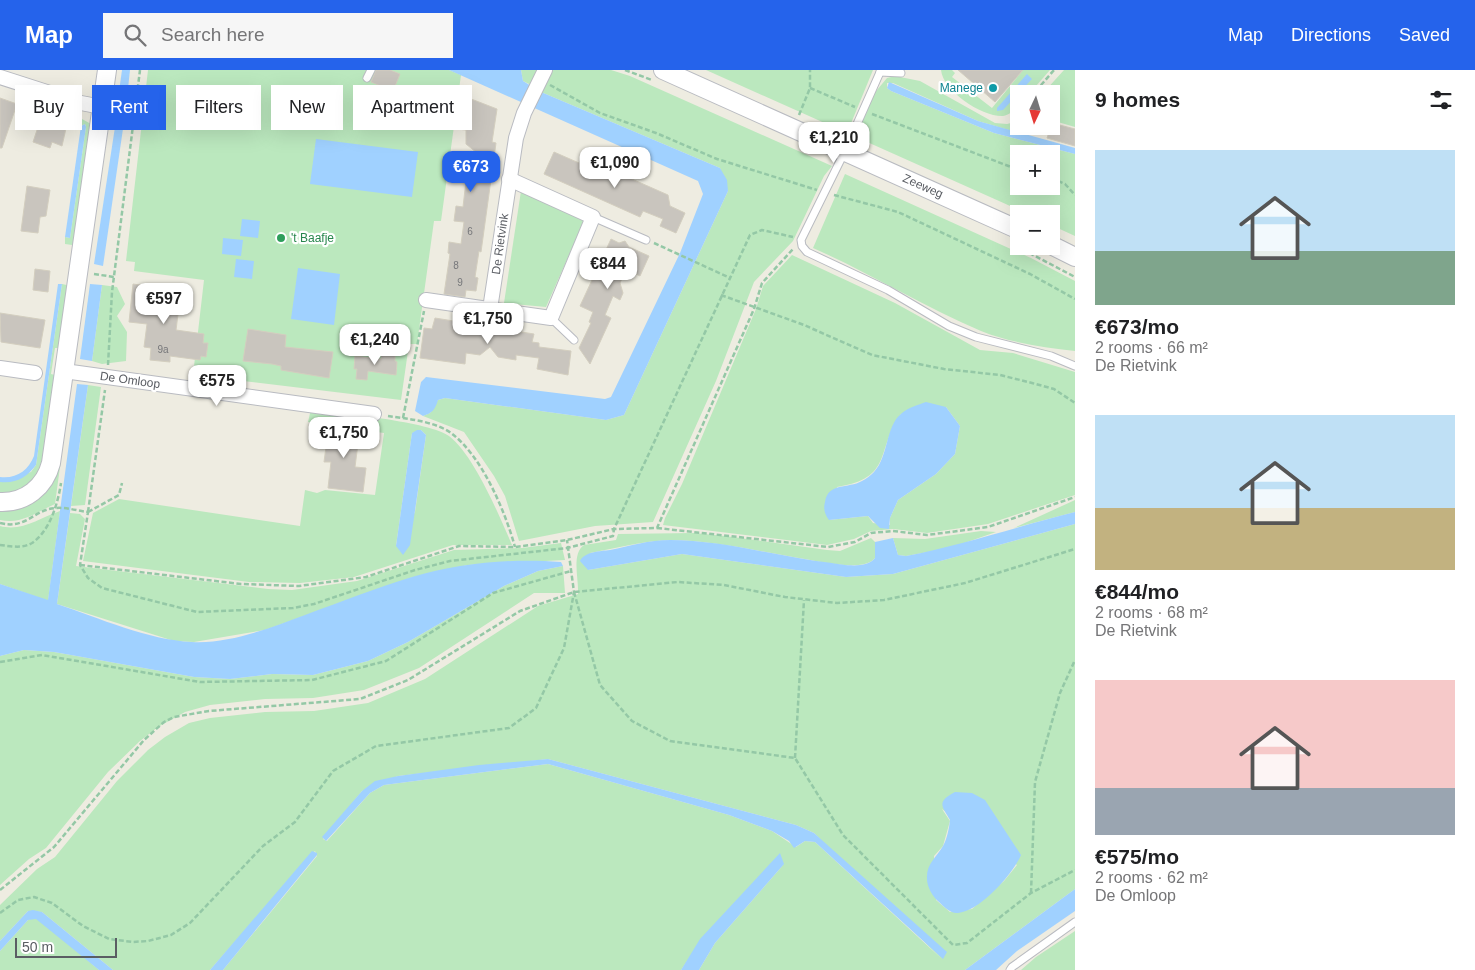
<!DOCTYPE html>
<html lang="en">
<head>
<meta charset="utf-8">
<style>
  body { margin:0; font-family:Arial,sans-serif; background:#f6f6f6; color:#202124; height:100vh; display:flex; flex-direction:column; font-size:19px; white-space:nowrap }
  * { box-sizing:border-box; margin:0 }
  p { font-size:16px; color:#757577 }
  .icon { flex:none; width:28px; height:28px; fill:none; stroke:currentColor; stroke-width:2; stroke-linecap:round; stroke-linejoin:round }
  .map { position:relative; flex:1; overflow:hidden }
  .panel { display:flex; flex-direction:column; background:#fff; width:400px }
  .panel>* { flex:none }
  .top-card { position:absolute; left:15px; top:15px; width:475px; height:45px; display:flex; gap:10px }
  .needle { width:32px; rotate:184deg }
  .controls { position:absolute; left:1010px; top:15px; display:grid; gap:10px }
  .controls a { display:grid; place-items:center; width:50px; height:50px; border-radius:0px; background:#fff; box-shadow:0 5px 20px #0002; font-size:25px }
  .scale { position:absolute; left:15px; bottom:12px; width:102px; box-sizing:border-box; padding-left:5px; border:2px solid #5a5d63; border-top:0; font-size:14px; line-height:18px; white-space:nowrap; color:#5a5d63; -webkit-text-stroke:4px #fff; paint-order:stroke }
  .price { position:absolute; translate:-50% -42px; padding:0 11px; border-radius:10px; background:#fff; color:#222; font-size:16px; line-height:32px; filter:drop-shadow(0 1px 2px #0008) }
  .price::after { content:''; position:absolute; left:50%; top:30px; width:15px; height:11px; margin-left:-8px; background:inherit; clip-path:polygon(0 0,100% 0,50% 100%) }
  .price.active { background:#2563eb; color:#fff }
  ul { padding:0; list-style:none }
  li { display:grid; align-content:center; gap:10px; height:265px; padding:0 20px }
  li span { display:grid; place-items:center; height:155px; border-radius:0px; color:#555 }
  li>.icon { margin-inline-start:auto }
  span .icon { width:90px; height:90px; fill:#fffc; stroke-width:1 }
  li b { font-size:21px }
  h2 { display:flex; justify-content:space-between; align-items:center; height:60px; padding:0 20px; font-size:21px }
  .chip { padding:0 18px; border-radius:0px; background:#fff; box-shadow:0 5px 20px #0002; font-size:18px; line-height:45px }
  .chip.active { background:#2563eb; color:#fff }
  header { display:flex; align-items:center; gap:30px; box-sizing:border-box; height:70px; padding:0 25px; background:#2563eb; color:#fff }
  header strong { font-size:24px }
  nav { display:flex; gap:28px; margin-inline-start:auto; font-size:18px }
  .search { width:350px; height:45px; background:#f6f6f6; display:flex; align-items:center; gap:12px; box-sizing:border-box; padding:0 18px; border-radius:0px; color:#757577; font-size:19px }
  main { display:flex; flex:1; min-height:0 }
  .map>svg:first-child { display:block }
  .green { fill:#bbe8be; fill-rule:evenodd }
  .water { fill:#a0d1ff }
  .building { fill:#c9c5be; stroke:#d3cebf }
  .lines { fill:none; stroke-linecap:round; stroke-linejoin:round }
  .service-casing { stroke:#b9bbc1; stroke-width:9 }
  .minor-casing { stroke:#b9bbc1; stroke-width:16 }
  .tertiary-casing { stroke:#b9bbc1; stroke-width:20 }
  .path { stroke:#94c8a6; stroke-width:2.5; stroke-dasharray:5 2.5; stroke-linecap:butt }
  .service { stroke:#fff; stroke-width:7 }
  .minor { stroke:#fff; stroke-width:14 }
  .tertiary { stroke:#fff; stroke-width:18 }
  .culture-dot { fill:#0f9aa8; stroke:#fff; stroke-width:2 }
  .leisure-dot { fill:#2e9e5b; stroke:#fff; stroke-width:2 }
  .labels { text-anchor:middle; dominant-baseline:central; stroke-width:4.5; stroke-linejoin:round; paint-order:stroke }
  .number-label { font-size:10px; fill:#76777a }
  .culture-label { font-size:12px; fill:#0d838f; stroke:#fff; text-anchor:end }
  .street-label { font-size:12px; fill:#5a5d63; stroke:#fff }
  .leisure-label { font-size:12px; fill:#27864d; stroke:#fff; text-anchor:start }
</style>
</head>
<body>
<header>
<strong>Map</strong>
<div class="search"><svg class="icon" aria-label="search" viewBox="0 0 24 24"><circle cx="10" cy="10" r="6"/><path d="M15 15l6 6"/></svg>Search here</div>
<nav><a>Map</a><a>Directions</a><a>Saved</a></nav>
</header>
<main>
<div class="map">
<svg width="1075" height="900" viewBox="0 0 1075 900">
  <rect width="100%" height="100%" fill="#eeece1"/>
  <g class="green">
    <path d="M148,0H449L461,5L441,151H434L417,274H409L401,330L193,305L204,210L134,201L135,192L126,191Z"/>
    <path d="M521,0H537L531,15L523,11Z"/>
    <path d="M552,0H611L630,6L832,96L824,106L793,171L754,212L716,311L653,452L595,456L519,471L505,426L494,406L464,362L423,346L430,343L438,330L445,328L606,350L624,345L728,121L720,98L541,22Z"/>
    <path d="M706,0H873L847,63Z"/>
    <path d="M941,0H952L955,3L952,7L992,38L1023,0H1050L1029,24H1019V35C1015,40 1009,45 1003,46C982,47 943,21 941,0Z"/>
    <path d="M1064,0H1075V57L1051,50V31L1054,28L1045,21Z"/>
    <path d="M895,6L920,11L995,53L1007,54L1019,51V56H1028L1026,65L978,51L893,13H887V18L891,21L994,63L1075,84V166L1051,155V144H1028L856,67L872,26L887,8ZM1019,84H1051V116H1019Z"/>
    <path d="M82,49L91,54L77,172L72,175L65,174V167L70,168L86,57L85,54L81,56Z"/>
    <path d="M845,104L1031,188L1075,211V281C1043,277 1011,273 981,261C924,237 870,203 813,178Z"/>
    <path d="M521,121L585,149L546,237L504,233Z"/>
    <path d="M792,185L895,233L980,280L1013,283L1075,302V425L988,454L927,463L893,459L871,461L854,469L827,475L663,455L665,448L682,414L756,239L763,216ZM946,337L960,356L955,384L936,404L898,430L890,448V455L873,453L868,446L829,450L837,417C894,408 875,380 901,344Z"/>
    <path d="M62,214L71,216L59,278H55L51,304L55,305C53,321 51,338 50,355C46,390 43,420 0,424V412L31,402L36,395Z"/>
    <path d="M102,215L117,217L125,234L117,246L127,262L126,291L102,294L92,291Z"/>
    <path d="M71,315L55,434C36,442 21,455 0,450V437L41,422L66,321Z"/>
    <path d="M88,315L101,317L85,435L71,436Z"/>
    <path d="M311,339C339,343 431,352 449,366C474,385 499,445 512,475H453L354,507L300,513L249,512L83,491L93,443L119,429L300,456L305,420L317,423L325,420L375,425L384,363L308,352ZM421,360L426,365L415,442L396,476L412,363Z"/>
    <path d="M1075,430V442L1014,458Z"/>
    <path d="M60,441L48,531L0,514V456C22,462 39,448 60,441Z"/>
    <path d="M70,443L80,444L85,449L76,496L268,519L292,520L357,511L454,480L522,478L561,473L565,490L468,495L410,508L265,560L194,572L174,571L57,534Z"/>
    <path d="M1075,454V819L965,900H699L715,873L784,794L690,887L681,900H223L317,786L315,781L210,900H113L42,842L28,841L0,871V835L37,799L55,787L117,711L148,680L165,667L189,653L210,648L265,642L314,641L368,633L425,609L538,536L578,524C579,509 571,484 584,475L616,470L618,464L694,463L725,466L827,480L840,481L871,468L875,472V488C864,502 821,492 805,489C761,482 714,470 669,470C643,471 617,478 590,483L588,500L682,484L846,507L893,504ZM548,689L796,755L814,763L942,889L815,772L805,771L796,777L772,761L729,745L548,694L384,715L370,723L327,771L323,769L362,721L398,706ZM942,739L1017,795L1004,811L972,839L950,842L936,830L934,786L943,776L950,751Z"/>
    <path d="M981,461L996,462L950,478L906,486L898,485L893,468L925,469Z"/>
    <path d="M563,496L565,523H534L419,598L364,620L313,628L265,629L210,635L185,642L158,657L140,671L108,702L46,778L29,789L0,815V586L24,580L54,582L194,607L230,609L272,604L313,605L368,591L408,572L504,516L538,501Z"/>
    <path d="M32,848L39,849L99,900H0V881L28,850Z"/>
    <path d="M1075,861V900H1021L1036,887Z"/>
  </g>
  <g class="water">
    <path d="M122,0H130L126,37L117,36Z"/>
    <path d="M449,0H521L523,11L541,22L720,98L727,110L728,121L624,345L606,350L445,328L438,330C435,340 432,343 423,346L415,341L421,312L426,307L605,329L611,327L680,183L703,124L698,111Z"/>
    <path d="M1027,4L1032,9L1003,40L997,41V38Z"/>
    <path d="M889,12L978,51L1075,78V84L994,63L891,21L887,18Z"/>
    <path d="M117,44L125,45L103,196L94,194Z"/>
    <path d="M85,54L86,57L70,168L65,167L81,56Z"/>
    <path d="M316,69L418,82L412,127L310,114Z"/>
    <path d="M242,149L260,151L258,168L240,166Z"/>
    <path d="M223,168L243,170L241,186L222,184Z"/>
    <path d="M236,189L254,191L252,209L234,207Z"/>
    <path d="M298,198L340,204L334,255L291,249Z"/>
    <path d="M58,214H62L36,395C27,407 16,414 0,412V407C16,409 28,401 34,386Z"/>
    <path d="M90,214L102,215L92,291L80,289Z"/>
    <path d="M77,314L88,315L57,534C99,548 148,570 192,572C230,574 270,558 305,545C340,532 376,518 412,507C459,493 513,488 561,492L563,496L538,501L504,516L408,572L368,591L313,605L272,604L230,609L194,607L54,582L24,580L0,586V514L48,530Z"/>
    <path d="M926,332L946,337L960,356L955,384L936,404L898,430L890,448L889,459L880,458L868,446L829,450C825,445 823,439 825,432C828,412 848,419 862,411C866,409 871,405 874,402C889,386 885,356 902,343C909,337 918,335 926,332Z"/>
    <path d="M417,360H421L426,365L410,475L403,485L396,476L412,363Z"/>
    <path d="M1075,442V454L893,504L846,507L682,484L588,500L580,491C584,482 600,481 610,480C630,476 649,470 670,470C724,470 778,487 832,493C844,495 867,499 875,488V472L893,468L898,485L906,486C963,475 1019,456 1075,442Z"/>
    <path d="M548,689L796,755L814,763L947,882L943,889L815,772L805,771L794,778L789,771L772,761L729,745L548,694L384,715L370,723L326,771L322,767L362,721L375,711L398,706L479,695Z"/>
    <path d="M955,722L972,723L985,730L1021,785C1013,804 980,841 958,843C951,844 944,837 939,832C933,827 927,817 927,809C926,794 936,788 943,776C947,769 949,759 950,750C942,736 936,732 955,722Z"/>
    <path d="M312,781L317,783V785L223,900H210Z"/>
    <path d="M780,783L784,794L715,873L699,900H681L700,869Z"/>
    <path d="M1075,819V841L1017,881L996,900H965Z"/>
    <path d="M33,840L42,842L113,900H99L36,849L28,850L0,881V871L28,841Z"/>
  </g>
  <g class="building">
    <path d="M376,0H390L400,4L393,21L371,12Z"/>
    <path d="M958,0H1023L995,32Z"/>
    <path d="M466,27L497,39L492,72L496,73L481,182L479,181L475,207L478,208L476,221L466,220L465,227L444,224L450,184L448,183L449,172L461,174L464,152L454,151L456,136L463,137L466,111L460,110L462,92L477,83L466,74V60L439,57L441,44L458,46Z"/>
    <path d="M0,28L17,34L2,78H0Z"/>
    <path d="M53,49L67,54L62,76L52,72L50,78L33,72L39,54L43,55Z"/>
    <path d="M1052,53L1075,59V76L1047,68Z"/>
    <path d="M554,82L579,93L582,87L668,125L670,136L685,143L676,163L660,156L663,149L643,141L640,147L544,104Z"/>
    <path d="M27,116L50,120L46,146L40,147L38,163L21,161Z"/>
    <path d="M611,169L619,173L625,171L629,177L649,186L640,206L626,199L620,213L623,223L620,230L613,226L605,245L611,248L590,294L579,278L591,253L589,252L593,242L580,236Z"/>
    <path d="M35,199L50,201L48,222L33,220Z"/>
    <path d="M133,214L181,221L176,260L204,264L203,273H208L206,287L201,286L200,290L170,286V292L150,290L151,278L144,277L147,254L129,252Z"/>
    <path d="M0,243L45,250L40,278L1,272Z"/>
    <path d="M435,248L534,264L532,272L539,273V277L571,281L568,305L537,299L539,288L516,285V290L498,287L490,277L480,285L466,283L465,294L420,288L424,258L432,259Z"/>
    <path d="M248,259L286,265L285,277L333,282L329,308L281,300V296L272,294L243,291Z"/>
    <path d="M382,283L395,285V291L397,292L396,305L368,301L367,310L356,309L357,299H354L355,286L381,289Z"/>
    <path d="M329,354L360,358L355,397L366,398L363,422L328,418L331,392H324Z"/>
  </g>
  <g class="lines">
    <defs>
      <g id="service">
        <path d="M881,0L845,81L801,170L802,176L807,182L888,220L949,256L976,267L1051,286L1075,296"/>
        <path d="M880,2L901,3"/>
        <path d="M367,8L371,0"/>
        <path d="M593,147L646,170"/>
        <path d="M551,248L574,270"/>
        <path d="M1010,900L1012,897L1075,852"/>
      </g>
      <g id="minor">
        <path d="M0,7L81,33L102,37"/>
        <path d="M426,230L551,248L593,147L509,109"/>
        <path d="M490,239L516,68L524,43L545,0"/>
        <path d="M0,298L35,303"/>
        <path d="M64,301L374,344"/>
      </g>
      <g id="tertiary">
        <path d="M663,0L1019,160"/>
        <path d="M1051,175L1075,187"/>
        <path d="M0,432C25,433 45,417 51,393L107,0"/>
      </g>
    </defs>
    <use href="#service" class="service-casing"/>
    <use href="#minor" class="minor-casing"/>
    <use href="#tertiary" class="tertiary-casing"/>
    <g class="path">
      <path d="M625,0L652,10"/>
      <path d="M550,15L600,43L656,63L717,89L817,120"/>
      <path d="M810,18L855,37"/>
      <path d="M1036,21L1054,0"/>
      <path d="M116,38L134,41"/>
      <path d="M872,44L1019,100"/>
      <path d="M799,45L810,18V0"/>
      <path d="M1051,108L1065,114L1075,125"/>
      <path d="M834,125L898,142L1030,204L1075,229"/>
      <path d="M654,173L730,208"/>
      <path d="M1016,176L1075,207"/>
      <path d="M94,204L114,207"/>
      <path d="M721,225L804,255L872,285L944,299L1000,305L1032,313L1054,319L1075,333"/>
      <path d="M108,295L112,222L140,0"/>
      <path d="M388,346C408,349 434,351 451,363C482,386 505,441 515,477"/>
      <path d="M403,348L424,241"/>
      <path d="M88,442L105,320"/>
      <path d="M88,442L119,425L122,413"/>
      <path d="M0,453C26,460 34,439 56,438C66,437 78,441 88,442L80,495L88,508L102,518L197,542L293,538L314,534L415,500L450,491L567,478L613,466L614,459L750,165L762,160L793,167"/>
      <path d="M657,458L828,477L855,472L871,463L893,461L927,465L988,457L1075,427"/>
      <path d="M0,475C10,476 22,479 32,473C50,461 58,433 61,413"/>
      <path d="M80,495L241,514L299,516L366,507L459,476L515,477L567,470L614,459L657,458L754,239L762,213L793,179"/>
      <path d="M574,522L600,615L632,651L670,671L795,688L843,765L953,875L967,873L1031,823L1075,800"/>
      <path d="M0,592L42,585L200,612L312,610L386,591L493,523L571,501"/>
      <path d="M795,688L804,530"/>
      <path d="M0,820L54,777L144,670L164,652L174,647L209,641L360,629L408,610L520,541L574,522L678,512L724,515L785,527L837,533L884,530L965,513L1075,479"/>
      <path d="M1031,823L1035,712L1060,623L1075,590"/>
      <path d="M0,843L18,830L34,827L52,833L83,856L109,869L133,872L148,871L171,865L190,853L263,776L295,752L333,701L376,676L509,658L536,638L564,578L574,522L567,470"/>
    </g>
    <use href="#service" class="service"/>
    <use href="#minor" class="minor"/>
    <use href="#tertiary" class="tertiary"/>
  </g>
  <circle class="culture-dot" cx="993" cy="18" r="5"/>
  <circle class="leisure-dot" cx="281" cy="168" r="5"/>
  <g class="labels">
    <g class="number-label">
      <text x="470" y="161">6</text>
      <text x="456" y="195">8</text>
      <text x="460" y="212">9</text>
      <text x="163" y="279">9a</text>
    </g>
    <g class="culture-label">
      <text x="983" y="18">Manege</text>
    </g>
    <g class="street-label">
      <text transform="translate(923 116) rotate(24)">Zeeweg</text>
      <text transform="translate(500 174) rotate(-82)">De Rietvink</text>
      <text transform="translate(130 310) rotate(8)">De Omloop</text>
    </g>
    <g class="leisure-label">
      <text x="291" y="168">'t Baafje</text>
    </g>
  </g>
</svg>
<div class="controls">
<a><svg class="needle" viewBox="-14 -14 28 28"><path d="M0-13l5 13h-10z" fill="#e53935"/><path d="M0 13l5-13h-10z" fill="#757577"/></svg></a>
<a>+</a>
<a>−</a>
</div>
<div class="scale">50 m</div>
<b class="price" style="left:834px;top:94px">€1,210</b>
<b class="price" style="left:615px;top:119px">€1,090</b>
<b class="price active" style="left:471px;top:123px">€673</b>
<b class="price" style="left:608px;top:220px">€844</b>
<b class="price" style="left:164px;top:255px">€597</b>
<b class="price" style="left:488px;top:275px">€1,750</b>
<b class="price" style="left:375px;top:296px">€1,240</b>
<b class="price" style="left:217px;top:337px">€575</b>
<b class="price" style="left:344px;top:389px">€1,750</b>
<div class="top-card">
<a class="chip">Buy</a>
<a class="chip active">Rent</a>
<a class="chip">Filters</a>
<a class="chip">New</a>
<a class="chip">Apartment</a>
</div>
</div>
<section class="panel">
<h2>9 homes<svg class="icon" aria-label="filters" viewBox="0 0 24 24"><path d="M4 7h16M4 17h16"/><circle cx="9" cy="7" r="2"/><circle cx="15" cy="17" r="2"/></svg></h2>
<ul>
<li><span style="background:linear-gradient(#bfe0f5 65%,#7fa58c 0)"><svg class="icon" aria-label="home" viewBox="0 0 24 24"><path d="M3 11l9-7 9 7M6 9v11h12V9"/></svg></span><div><b>€673/mo</b><p>2 rooms · 66 m²</p><p>De Rietvink</p></div></li>
<li><span style="background:linear-gradient(#bfe0f5 60%,#c2b280 0)"><svg class="icon" aria-label="home" viewBox="0 0 24 24"><path d="M3 11l9-7 9 7M6 9v11h12V9"/></svg></span><div><b>€844/mo</b><p>2 rooms · 68 m²</p><p>De Rietvink</p></div></li>
<li><span style="background:linear-gradient(#f6c9c9 70%,#9aa5b1 0)"><svg class="icon" aria-label="home" viewBox="0 0 24 24"><path d="M3 11l9-7 9 7M6 9v11h12V9"/></svg></span><div><b>€575/mo</b><p>2 rooms · 62 m²</p><p>De Omloop</p></div></li>
</ul>
</section>
</main>
</body>
</html>
